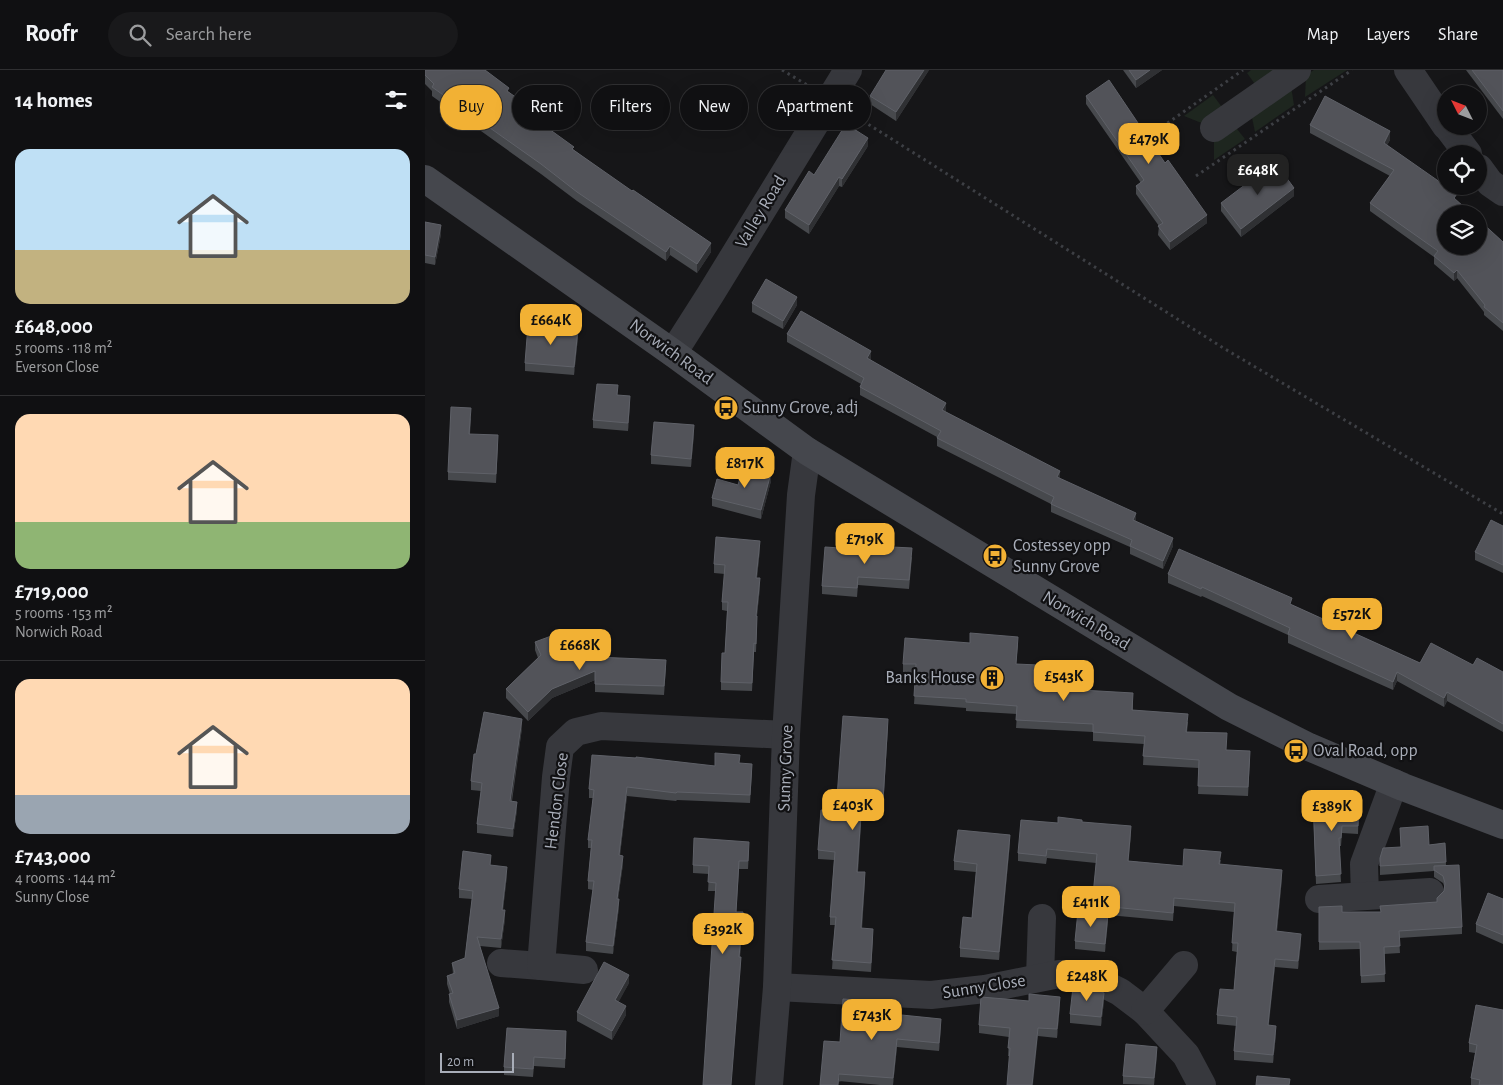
<!DOCTYPE html>
<html lang="en">
<head>
<meta charset="utf-8">
<style>
  body { margin:0; font-family:"Alegreya Sans",sans-serif; background:#19191b; color:#f1f3f6; height:100vh; display:flex; flex-direction:column; font-size:19px; white-space:nowrap }
  * { box-sizing:border-box; margin:0 }
  p { font-size:16px; color:#9c9d9f }
  .icon { flex:none; width:28px; height:28px; fill:none; stroke:currentColor; stroke-width:2; stroke-linecap:round; stroke-linejoin:round }
  .map { position:relative; flex:1; overflow:hidden }
  .side { display:flex; flex-direction:column; background:#101012; width:425px }
  .side>* { flex:none }
  .banner { position:absolute; left:15px; top:15px; width:475px; height:45px; display:flex; gap:10px }
  .needle { width:32px; rotate:312deg }
  .buttons { position:absolute; left:1012px; top:15px; display:grid; gap:10px }
  .buttons a { display:grid; place-items:center; width:50px; height:50px; border-radius:50%; background:#101012; box-shadow:0 5px 20px #0002,0 0 0 1px #303032; font-size:25px }
  .scale { position:absolute; left:15px; bottom:12px; width:74px; box-sizing:border-box; padding-left:5px; border:2px solid #a8adb8; border-top:0; font-size:14px; line-height:18px; white-space:nowrap; color:#a8adb8; -webkit-text-stroke:4px #111113; paint-order:stroke }
  .price { position:absolute; translate:-50% -42px; padding:0 11px; border-radius:10px; background:#f2b134; color:#111; font-size:16px; line-height:32px; filter:drop-shadow(0 1px 2px #0008) }
  .price::after { content:''; position:absolute; left:50%; top:30px; width:15px; height:11px; margin-left:-8px; background:inherit; clip-path:polygon(0 0,100% 0,50% 100%) }
  .price.selected { background:#222; color:#fff }
  ul { padding:0; list-style:none }
  li { display:grid; align-content:center; gap:10px; height:265px; padding:0 15px }
  li+li { border-top:1px solid #303032 }
  li span { display:grid; place-items:center; height:155px; border-radius:15px; color:#555 }
  li>.icon { margin-inline-start:auto }
  span .icon { width:90px; height:90px; fill:#fffc; stroke-width:1 }
  li b { font-size:21px }
  h2 { display:flex; justify-content:space-between; align-items:center; height:60px; padding:0 15px; font-size:21px }
  .chip { padding:0 18px; border-radius:22px; background:#101012; box-shadow:0 5px 20px #0002,0 0 0 1px #303032; font-size:18px; line-height:45px }
  .chip.selected { background:#f2b134; color:#111 }
  header { display:flex; align-items:center; gap:30px; box-sizing:border-box; height:70px; padding:0 25px; background:#101012; border-bottom:1px solid #303032 }
  header strong { font-size:24px }
  nav { display:flex; gap:28px; margin-inline-start:auto; font-size:18px }
  .search { width:350px; height:45px; background:#19191b; display:flex; align-items:center; gap:12px; box-sizing:border-box; padding:0 18px; border-radius:28px; color:#9c9d9f; font-size:19px }
  main { display:flex; flex:1; min-height:0 }
  .map>svg:first-child { display:block }
  .green { fill:#1e261f }
  .lines { fill:none; stroke-linecap:round; stroke-linejoin:round }
  .path { stroke:#3d3f44; stroke-width:3; stroke-dasharray:2.5 4; stroke-linecap:butt }
  .street { stroke:#37383d; stroke-width:28 }
  .secondary { stroke:#45474d; stroke-width:28 }
  .wall { fill:#47494d }
  .shaded-wall { fill:#2f3033 }
  .building { fill:#525359; stroke:#5f6168 }
  .labels { text-anchor:middle; dominant-baseline:central; stroke-width:4.5; stroke-linejoin:round; paint-order:stroke }
  .street-label { font-size:18px; fill:#a8adb8; stroke:#111113 }
  .poi-label { font-size:18px; fill:#a8adb8; stroke:#111113; text-anchor:start }
</style>
</head>
<body>
<header>
<strong>Roofr</strong>
<div class="search"><svg class="icon" aria-label="search" viewBox="0 0 24 24"><circle cx="10" cy="10" r="6"/><path d="M15 15l6 6"/></svg>Search here</div>
<nav><a>Map</a><a>Layers</a><a>Share</a></nav>
</header>
<main>
<section class="side">
<h2>14 homes<svg class="icon" aria-label="filters" viewBox="0 0 24 24"><path d="M4 7h16M4 17h16"/><circle cx="9" cy="7" r="2"/><circle cx="15" cy="17" r="2"/></svg></h2>
<ul>
<li><span style="background:linear-gradient(#bfe0f5 65%,#c2b280 0)"><svg class="icon" aria-label="home" viewBox="0 0 24 24"><path d="M3 11l9-7 9 7M6 9v11h12V9"/></svg></span><div><b>£648,000</b><p>5 rooms · 118 m²</p><p>Everson Close</p></div></li>
<li><span style="background:linear-gradient(#ffd9b3 70%,#8fb573 0)"><svg class="icon" aria-label="home" viewBox="0 0 24 24"><path d="M3 11l9-7 9 7M6 9v11h12V9"/></svg></span><div><b>£719,000</b><p>5 rooms · 153 m²</p><p>Norwich Road</p></div></li>
<li><span style="background:linear-gradient(#ffd9b3 75%,#9aa5b1 0)"><svg class="icon" aria-label="home" viewBox="0 0 24 24"><path d="M3 11l9-7 9 7M6 9v11h12V9"/></svg></span><div><b>£743,000</b><p>4 rooms · 144 m²</p><p>Sunny Close</p></div></li>
</ul>
</section>
<div class="map">
<svg width="1078" height="1015" viewBox="0 0 1078 1015">
  <rect width="100%" height="100%" fill="#161618"/>
  <g class="green">
    <path d="M826,0H858L832,17L822,3Z"/>
    <path d="M889,0H922L880,27L881,5Z"/>
    <path d="M866,16L869,35L830,62L826,43Z"/>
    <path d="M788,25L799,40L779,54L759,46Z"/>
    <path d="M808,54L820,69L789,90V68Z"/>
  </g>
  <g class="lines">
    <g class="path">
      <path d="M357,0L384,16"/>
      <path d="M427,44L800,279L1078,444"/>
      <path d="M737,57L818,0"/>
      <path d="M771,106L927,0"/>
    </g>
    <g class="street">
      <path d="M983,0L1021,56"/>
      <path d="M1022,56L1043,84"/>
      <path d="M789,58L872,0"/>
      <path d="M1054,98L1065,113L1078,122"/>
      <path d="M248,283L285,225L423,0"/>
      <path d="M940,826L939,794L969,713"/>
      <path d="M894,829L1005,822"/>
      <path d="M76,893L116,896"/>
      <path d="M159,900L116,896L131,707L135,677L151,662L176,656L361,665"/>
      <path d="M615,907L617,848"/>
      <path d="M352,917L506,925L560,919L634,904L663,906L695,922L720,941L761,985L777,1015"/>
      <path d="M720,941L759,895"/>
      <path d="M344,1015L352,917L361,665L376,425L382,381"/>
    </g>
    <path class="secondary" d="M0,109L248,283L382,381L804,637L884,677L978,717L1078,755"/>
  </g>
  <g class="wall">
    <path d="M0,0L84,22L99,41L149,80L286,182L272,203L245,185L241,191L152,131L116,104L7,26V21L0,14Z"/>
    <path d="M504,0L471,51L445,34V26Z"/>
    <path d="M698,0H737L711,18Z"/>
    <path d="M1041,0H1078V49Z"/>
    <path d="M661,26L740,93L782,153L745,180L733,165L734,156L711,124V116L716,113L661,34Z"/>
    <path d="M885,55L965,70L962,75L1032,131L1078,172V261L1059,245V242L1032,208L1029,211L1009,194V187L945,141V133L965,106L885,63Z"/>
    <path d="M443,76L417,117L414,116L384,164L360,148V140L389,105Z"/>
    <path d="M869,126L816,167L796,141V133Z"/>
    <path d="M0,152L16,164L10,195L0,193Z"/>
    <path d="M327,233L372,235L358,259L327,242Z"/>
    <path d="M362,264L446,290L521,342L635,409L711,451L748,476L738,499L705,484V477L626,442V434L512,376V367L435,325V317L436,314L362,272Z"/>
    <path d="M153,267L149,305L100,301V293Z"/>
    <path d="M193,325L205,334L203,361L168,358V350Z"/>
    <path d="M46,347L45,364L73,374L71,413L23,410V402Z"/>
    <path d="M269,364L266,397L226,394V385Z"/>
    <path d="M346,411L336,449L287,436V428L313,415Z"/>
    <path d="M1078,456V503L1050,490V482Z"/>
    <path d="M335,479L332,508L335,517L332,546V554L331,582H329L327,621L296,620V612L300,583L302,541L297,540V532L300,504L289,503V494Z"/>
    <path d="M487,487L484,519L433,515L432,527L397,524V516Z"/>
    <path d="M743,504L867,535L995,593L1048,595L1078,602V662L1022,631L1019,637L972,611L968,620L863,573V565L777,526L776,527L743,513Z"/>
    <path d="M110,572L147,586L241,598L239,625L170,622V610L127,628L103,651L81,628V619L113,588L110,580Z"/>
    <path d="M545,573L593,575L591,594L657,606V620L708,632V640L763,652L762,662L801,680L825,689L823,726L773,724L774,698L718,695L719,674L668,671V662L591,658L592,644L541,641V638L489,634L491,603L478,602V594Z"/>
    <path d="M463,657L458,739L437,738L433,802L440,811L437,859L448,868L446,902L407,899L410,855H405V847L409,790L393,789V780Z"/>
    <path d="M97,658L87,731L92,740L88,767L52,763V754L56,721L46,720V711L51,684Z"/>
    <path d="M315,693L327,702L325,733L252,730L251,731L202,726L195,785L198,794L193,829L194,837L188,884L161,881V872L168,820L163,819V811L166,778H163V770L168,728H164V719L290,696Z"/>
    <path d="M934,731L933,764L917,763L916,776H914L916,812L891,814L888,737Z"/>
    <path d="M657,752L706,765L703,791L758,796L796,790L795,794L857,808L852,861L876,872L873,899L850,897L843,955L851,964L848,993L809,990V981L812,956L792,954V945L809,920L812,882L807,881L809,842L749,836L748,851L683,845L680,882L650,879V871L667,843L671,793L622,788L621,794L593,791V783L633,753Z"/>
    <path d="M975,758L1004,775L1020,773L1021,795L1037,857V864L974,868L975,883L959,884L960,912L936,913L935,879L894,880V837L917,842H955L1012,832L1019,821L1020,818L1018,813L1009,807V801L955,805V788L976,777Z"/>
    <path d="M585,773L574,890L535,887V878L547,848L551,802L529,800V791Z"/>
    <path d="M324,780L323,799H314L311,842L318,850L315,887L316,895L291,821H283L284,804L268,803V795Z"/>
    <path d="M66,795L82,805L78,840L80,849L76,878L55,876L74,946L32,959L24,932V924H25L22,914V906L28,904L27,893L40,888L47,829L34,828V819Z"/>
    <path d="M1078,829V874L1051,862V854Z"/>
    <path d="M204,913L193,932L201,945L187,970L152,951V942Z"/>
    <path d="M679,931L676,956L645,953V944Z"/>
    <path d="M635,935L632,968L613,966L584,986H583L584,967L554,963V955Z"/>
    <path d="M1051,935L1078,1015H1046V1008L1050,983L1044,982V973Z"/>
    <path d="M458,943L516,957L514,981L472,977L468,1015H455L414,1011V1015L415,972Z"/>
    <path d="M141,970L140,998L109,996L108,1007L79,1005V997Z"/>
    <path d="M732,985L729,1015L698,1014V1006Z"/>
  </g>
  <g class="shaded-wall">
    <path d="M499,0H504L471,51V42Z"/>
    <path d="M725,0H737L711,18V10Z"/>
    <path d="M99,33V42L95,38Z"/>
    <path d="M965,61V70L959,81V73Z"/>
    <path d="M443,68V76L417,117V109Z"/>
    <path d="M414,107V116L384,164V155Z"/>
    <path d="M869,118V126L816,167V159Z"/>
    <path d="M782,145V153L745,180V172Z"/>
    <path d="M16,155V164L10,195V187Z"/>
    <path d="M286,173V182L272,203V194Z"/>
    <path d="M245,176V185L241,191V182Z"/>
    <path d="M1032,200V208L1029,211V203Z"/>
    <path d="M372,227V235L358,259V251Z"/>
    <path d="M153,259V267L149,305V297Z"/>
    <path d="M446,281V290L442,297V288Z"/>
    <path d="M205,326V334L203,361V353Z"/>
    <path d="M521,333V342L517,340Z"/>
    <path d="M269,355V364L266,397V389Z"/>
    <path d="M635,401V409L632,407Z"/>
    <path d="M346,403V411L336,449V440Z"/>
    <path d="M711,443V451L708,450Z"/>
    <path d="M748,468V476L738,499V491Z"/>
    <path d="M335,471V479L331,516V508Z"/>
    <path d="M335,508V517L331,554V546Z"/>
    <path d="M170,601V610L127,628L103,651V642L127,619Z"/>
    <path d="M972,602V611L968,620V612Z"/>
    <path d="M1022,622V631L1019,637V628Z"/>
    <path d="M97,649V658L85,739V731Z"/>
    <path d="M463,649V657L458,739V731Z"/>
    <path d="M202,717V726L194,794V785Z"/>
    <path d="M437,729V738L432,810V802Z"/>
    <path d="M92,732V740L88,767V759Z"/>
    <path d="M706,756V765L703,800V791Z"/>
    <path d="M585,765V773L574,890V882Z"/>
    <path d="M198,786V794L192,837V829Z"/>
    <path d="M314,791V799L311,850V842Z"/>
    <path d="M82,797V805L77,848V840Z"/>
    <path d="M857,800V808L851,870V861Z"/>
    <path d="M440,802V811L436,867V858Z"/>
    <path d="M194,829V837L188,884V876Z"/>
    <path d="M80,840V849L76,878V869Z"/>
    <path d="M318,842V850L314,895V887Z"/>
    <path d="M683,844V853L680,882V874Z"/>
    <path d="M876,864V872L873,899V891Z"/>
    <path d="M316,887V895L306,1015Z"/>
    <path d="M850,889V897L843,964V955Z"/>
    <path d="M204,905V913L190,939V930Z"/>
    <path d="M679,923V931L676,956V947Z"/>
    <path d="M635,927V935L632,968V959Z"/>
    <path d="M201,936V945L187,970V961Z"/>
    <path d="M74,938V946L32,959V950Z"/>
    <path d="M516,949V957L514,981V973Z"/>
    <path d="M851,956V964L848,993V985Z"/>
    <path d="M613,958V966L608,1015H607Z"/>
    <path d="M472,969V977L468,1015V1008Z"/>
    <path d="M732,977V985L729,1015V1008Z"/>
  </g>
  <g class="building">
    <path d="M0,0H60L84,18L82,21L99,33L95,38L149,77L147,79L207,121L208,120L286,173L272,194L245,176L241,182L152,122L116,94L7,17L9,14L0,5Z"/>
    <path d="M461,0H499L471,42L445,26Z"/>
    <path d="M704,0H725L711,10Z"/>
    <path d="M1047,0H1078V41Z"/>
    <path d="M684,10L740,93L743,90L782,145L745,172L733,156L738,153L711,116L719,110L661,26Z"/>
    <path d="M900,26L965,61L959,73L1032,124L1029,128L1047,144H1021V176H1054V150L1078,172V253L1059,237L1060,235L1032,200L1029,203L1009,186L1013,181L945,133L969,100L885,55Z"/>
    <path d="M421,54L443,68L417,109L414,107L384,155L360,140L384,101L389,105Z"/>
    <path d="M850,92L869,118L816,159L796,133Z"/>
    <path d="M0,152L16,155L10,187L0,185Z"/>
    <path d="M341,209L372,227L358,251L327,233Z"/>
    <path d="M376,241L446,281L442,288L521,333L517,340L635,401L632,407L711,443L708,450L748,468L738,491L705,476L707,470L626,434L629,427L512,368L516,361L435,317L439,308L362,264Z"/>
    <path d="M103,255L153,259L149,297L100,293Z"/>
    <path d="M172,314L193,315L192,325L205,326L203,353L168,350Z"/>
    <path d="M26,337L46,338L44,364L73,365L71,404L23,402Z"/>
    <path d="M229,352L269,355L266,389L226,385Z"/>
    <path d="M318,396L346,403L336,440L287,428L292,409L313,415Z"/>
    <path d="M1066,450L1078,456V495L1050,482Z"/>
    <path d="M291,467L335,471L331,508H335L331,546H332L331,574L329,573L327,613L296,612L297,583H300L303,532H297L300,495L289,494Z"/>
    <path d="M447,476L487,478L484,510L433,507L432,518L397,516L400,477L447,480Z"/>
    <path d="M754,479L867,528L865,534L995,593L1006,573L1048,595L1052,588L1078,602V654L1022,622L1019,628L972,602L968,612L863,564L865,558L777,517L776,519L743,504Z"/>
    <path d="M137,562L147,586L241,590L239,616L170,614V601L127,619L103,642L81,619L116,585L110,572Z"/>
    <path d="M545,563L593,567L591,594L657,597L656,620L708,623L707,640L763,644L761,662L802,663L801,680L825,681L823,717L773,716L774,690L718,686L720,666L668,662V654L591,650L592,636L541,632V629L489,626L491,594H478L480,568L545,573Z"/>
    <path d="M59,642L97,649L85,731L92,732L88,759L52,754L57,713L46,711L49,684H51Z"/>
    <path d="M418,646L463,649L458,731L437,729L432,802H440L436,858L448,859L446,893L407,890L411,847H405L410,782L393,780L396,740L411,741Z"/>
    <path d="M290,683L315,685L314,693L327,694L325,725L252,722L251,723L202,717L194,785L198,786L192,829H194L188,876L161,872L169,811H163L167,770H163L169,720L164,719L167,685L211,688V687L290,696Z"/>
    <path d="M888,730L934,731L933,756H917L916,768H914L916,804L891,806Z"/>
    <path d="M633,747L657,750V752L706,756L703,791L758,796L759,779L796,782L794,794L857,800L851,861L876,864L873,891L850,889L843,955L851,956L848,985L809,981L812,947L792,945L795,919L809,920L813,873H807L810,833L749,828L748,843L667,835L672,784L622,779L621,786L593,783L596,750L633,753Z"/>
    <path d="M1003,756L1004,775L1020,773L1021,792L955,796V788L958,778L976,777L975,758Z"/>
    <path d="M533,760L585,765L574,882L535,878L538,847L547,848L552,794L529,791Z"/>
    <path d="M269,768L324,772L323,791H314L311,842H318L314,887H316L306,1015H278L291,813L283,812L284,796L268,795Z"/>
    <path d="M38,781L66,785L65,795L82,797L77,840H80L76,869L52,867L74,938L32,950L24,924L28,923L22,906L30,903L27,893L40,888L48,821L34,819Z"/>
    <path d="M1034,795L1037,857L974,861L975,876L959,877L960,904L936,906L935,872H894V837L917,836V842H956L955,836L1012,832V828L1019,821L1020,813L1018,806L1009,800V796Z"/>
    <path d="M1063,823L1078,829V865L1051,854Z"/>
    <path d="M653,841L683,844L680,874L650,871Z"/>
    <path d="M179,892L204,905L190,930L201,936L187,961L152,942Z"/>
    <path d="M648,917L670,919L679,923L676,947L645,944Z"/>
    <path d="M604,924L635,927L632,959L613,958L607,1015H582L585,978H583L585,958L554,955L556,927L604,931Z"/>
    <path d="M418,929L458,932L457,943L516,949L514,973L472,969L468,1008L414,1004L413,1015H395L399,971L415,972Z"/>
    <path d="M1051,935L1078,940V1015H1054L1055,1010L1046,1008L1052,975L1044,973Z"/>
    <path d="M82,958L141,961L140,989L109,987L108,999L79,997Z"/>
    <path d="M701,974L732,977L729,1008L698,1006Z"/>
    <path d="M832,1006L865,1009L864,1015H831Z"/>
  </g>
  <defs>
    <symbol id="bus-disc" viewBox="-11 -11 22 22"><circle r="9.5" fill="#f2b134" stroke="#111113"/><path d="M-5-6H5V4H4V6H2V4H-2V6H-4V4H-5ZM-3.5-4V0h7V-4ZM-3.5 1.2v1.5H-2V1.2ZM2 1.2v1.5H3.5V1.2Z" fill="#111"/></symbol>
    <symbol id="building-disc" viewBox="-11 -11 22 22"><circle r="9.5" fill="#f2b134" stroke="#111113"/><path d="M-4-6H4V6H1V3H-1V6H-4ZM-2.5-4.3h1.7v1.8h-1.7ZM.8-4.3h1.7v1.8H.8ZM-2.5-1h1.7V.8h-1.7ZM.8-1h1.7V.8H.8Z" fill="#111"/></symbol>
  </defs>
  <g fill-rule="evenodd">
    <use href="#bus-disc" x="287" y="324" width="28" height="28"/>
    <use href="#bus-disc" x="556" y="472" width="28" height="28"/>
    <use href="#building-disc" x="553" y="594" width="28" height="28"/>
    <use href="#bus-disc" x="857" y="667" width="28" height="28"/>
  </g>
  <g class="labels">
    <g class="street-label">
      <text transform="translate(336 142) rotate(-59)">Valley Road</text>
      <text transform="translate(246 282) rotate(36)">Norwich Road</text>
      <text transform="translate(661 551) rotate(31)">Norwich Road</text>
      <text transform="translate(361 698) rotate(-88)">Sunny Grove</text>
      <text transform="translate(132 731) rotate(-83)">Hendon Close</text>
      <text transform="translate(559 917) rotate(-9)">Sunny Close</text>
    </g>
    <g class="poi-label">
      <text x="318" y="338">Sunny Grove, adj</text>
      <text x="588" y="476">Costessey opp<tspan x="588" dy="21">Sunny Grove</tspan></text>
      <text x="550" y="608" text-anchor="end">Banks House</text>
      <text x="888" y="681">Oval Road, opp</text>
    </g>
  </g>
</svg>
<div class="buttons">
<a><svg class="needle" viewBox="-14 -14 28 28"><path d="M0-13l5 13h-10z" fill="#e53935"/><path d="M0 13l5-13h-10z" fill="#9c9d9f"/></svg></a>
<a><svg class="icon" aria-label="locate" viewBox="0 0 24 24"><circle cx="12" cy="12" r="6"/><path d="M12 2v4M12 18v4M2 12h4M18 12h4"/></svg></a>
<a><svg class="icon" aria-label="layers" viewBox="0 0 24 24"><path d="M12 4l9 5-9 5-9-5zM3 14l9 5 9-5"/></svg></a>
</div>
<div class="scale">20 m</div>
<b class="price" style="left:724px;top:95px">£479K</b>
<b class="price selected" style="left:833px;top:126px">£648K</b>
<b class="price" style="left:126px;top:276px">£664K</b>
<b class="price" style="left:320px;top:419px">£817K</b>
<b class="price" style="left:440px;top:495px">£719K</b>
<b class="price" style="left:927px;top:570px">£572K</b>
<b class="price" style="left:155px;top:601px">£668K</b>
<b class="price" style="left:639px;top:632px">£543K</b>
<b class="price" style="left:428px;top:761px">£403K</b>
<b class="price" style="left:907px;top:762px">£389K</b>
<b class="price" style="left:666px;top:858px">£411K</b>
<b class="price" style="left:298px;top:885px">£392K</b>
<b class="price" style="left:662px;top:932px">£248K</b>
<b class="price" style="left:447px;top:971px">£743K</b>
<div class="banner">
<a class="chip selected">Buy</a>
<a class="chip">Rent</a>
<a class="chip">Filters</a>
<a class="chip">New</a>
<a class="chip">Apartment</a>
</div>
</div>
</main>
</body>
</html>
